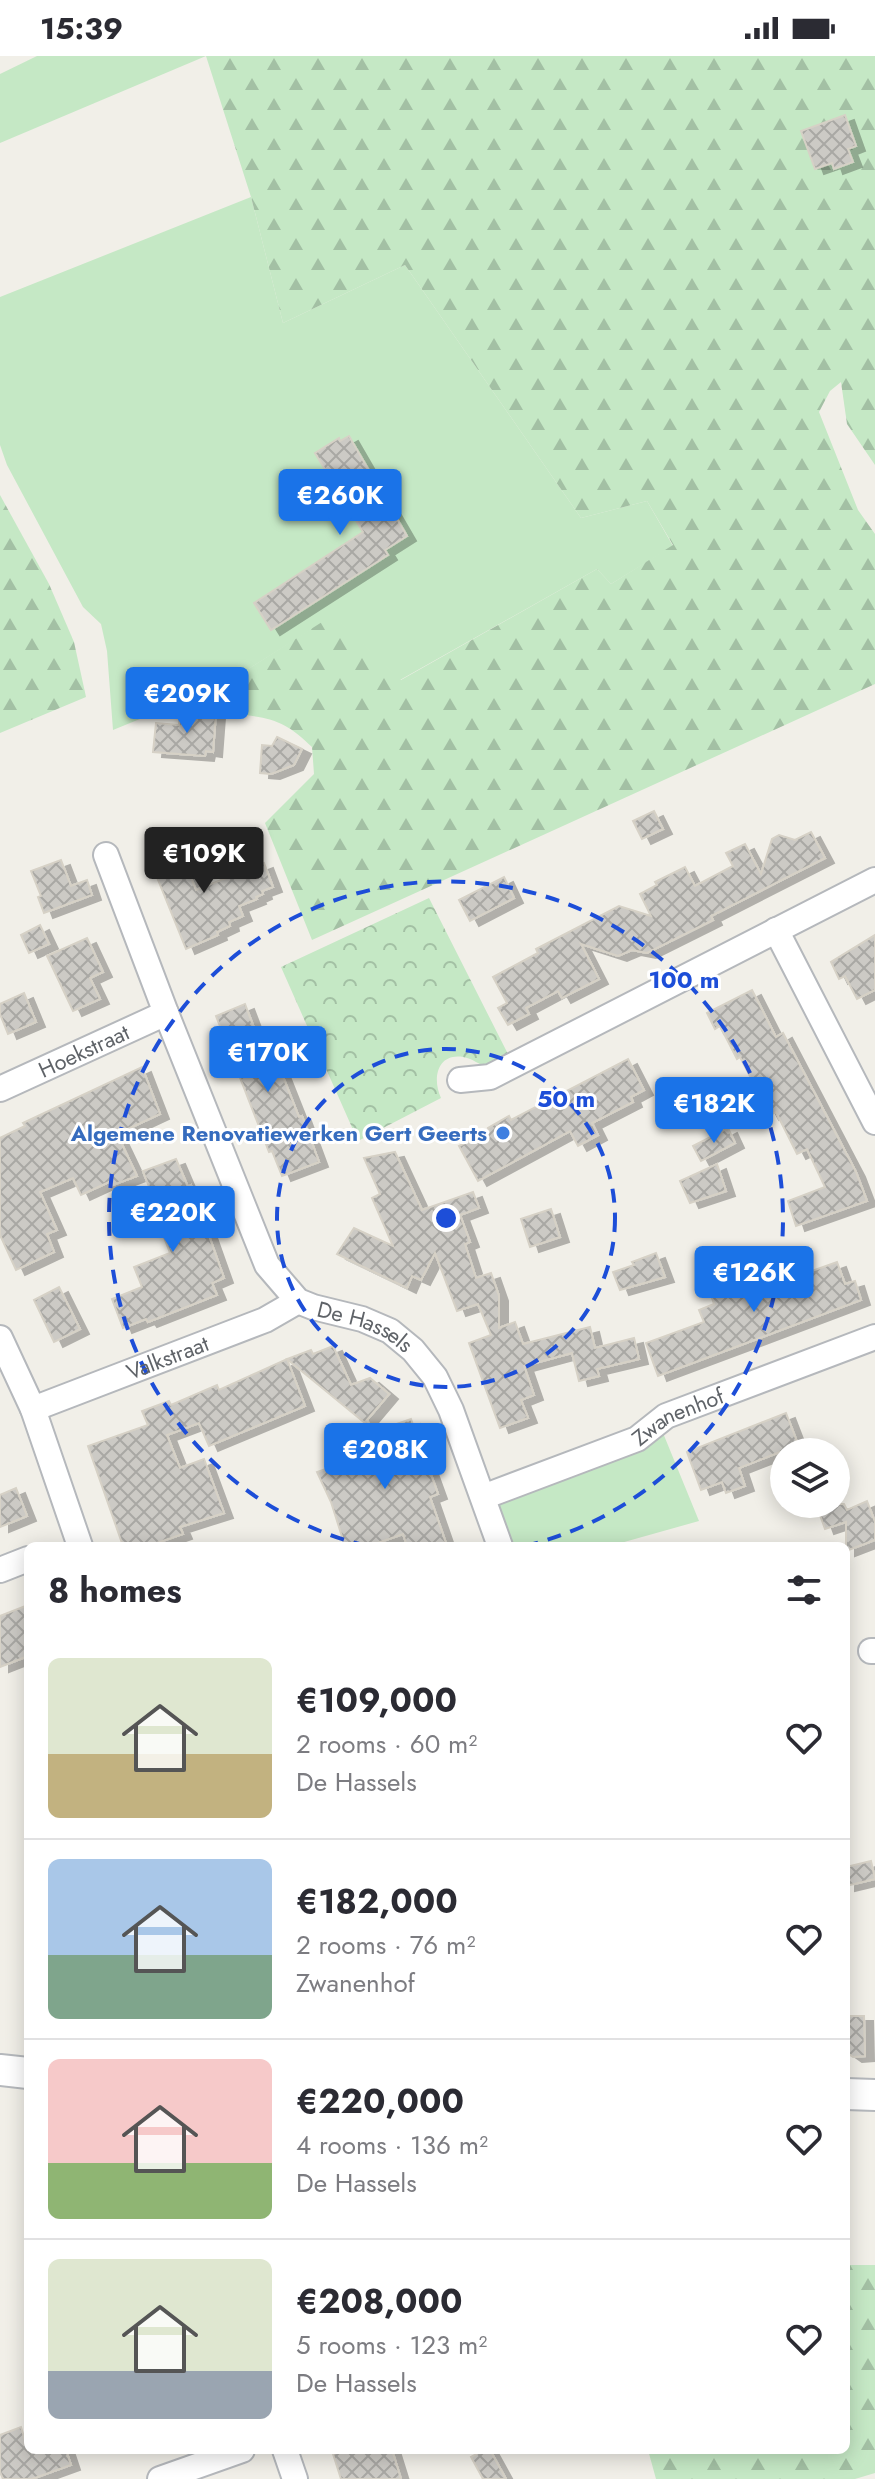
<!DOCTYPE html>
<html lang="en">
<head>
<meta charset="utf-8">
<style>
  body { margin:0; font-family:Jost,sans-serif; background:#f7f7f7; color:#2b2b33; height:100vh; display:flex; flex-direction:column; font-size:30px; white-space:nowrap }
  * { box-sizing:border-box; margin:0 }
  p { font-size:26px; color:#7c7c81 }
  .icon { flex:none; width:44px; height:44px; fill:none; stroke:currentColor; stroke-width:2; stroke-linecap:round; stroke-linejoin:round }
  .map { position:relative; flex:1; overflow:hidden }
  .panel { position:absolute; left:24px; top:1486px; width:826px; height:912px; display:flex; flex-direction:column; background:#fff; border-radius:12px; box-shadow:0 4px 20px #0003 }
  .panel>* { flex:none }
  .fabs { position:absolute; left:770px; top:1382px; display:grid; gap:16px }
  .fabs a { display:grid; place-items:center; width:80px; height:80px; border-radius:50%; background:#fff; box-shadow:0 4px 20px #0003; font-size:40px }
  .price { position:absolute; translate:-50% -68px; padding:0 18px; border-radius:8px; background:#1a73e8; color:#fff; font-size:26px; line-height:52px; filter:drop-shadow(0 2px 4px #0008) }
  .price::after { content:''; position:absolute; left:50%; top:48px; width:24px; height:18px; margin-left:-12px; background:inherit; clip-path:polygon(0 0,100% 0,50% 100%) }
  .price.selected { background:#222; color:#fff }
  ul { padding:0; list-style:none }
  li { display:flex; align-items:center; gap:24px; height:200px; padding:0 24px }
  li+li { border-top:2px solid #e1e1e2 }
  li span { display:grid; place-items:center; flex:none; width:224px; height:160px; border-radius:12px; color:#555 }
  li>.icon { margin-inline-start:auto }
  span .icon { width:96px; height:96px; fill:#fffc; stroke-width:1 }
  li b { font-size:34px }
  h2 { display:flex; justify-content:space-between; align-items:center; height:96px; padding:0 24px; font-size:34px }
  .status { display:flex; justify-content:space-between; align-items:center; height:56px; padding:0 40px; background:#fff; direction:ltr }
  .status svg { height:22px; fill:currentColor }
  .map>svg:first-child { display:block }
  .grass { fill:#c5e8c5 }
  .forest { fill:url(#forest-firs) }
  .park { fill:url(#park-crowns) }
  .building { fill:url(#building-cross-hatch); stroke:#d6d1c6; stroke-width:2; filter:url(#shadow) }
  .lines { fill:none; stroke-linecap:round; stroke-linejoin:round }
  .minor-casing { stroke:#b5b8bc; stroke-width:28 }
  .tertiary-casing { stroke:#b5b8bc; stroke-width:34 }
  .minor { stroke:#fff; stroke-width:24 }
  .tertiary { stroke:#fff; stroke-width:30 }
  .ring { fill:none; stroke:#1d4ed8; stroke-width:4; stroke-dasharray:14 10 }
  .shop-dot { fill:#3f7fe0; stroke:#fff; stroke-width:3 }
  .labels { text-anchor:middle; dominant-baseline:central; stroke-width:6; stroke-linejoin:round; paint-order:stroke }
  .street-label { font-size:22px; fill:#5f6368; stroke:#fff }
  .shop-label { font-size:22px; font-weight:bold; fill:#366cbe; stroke:#fff; text-anchor:end }
  .centre { fill:#1d4ed8; stroke:#fff; stroke-width:4 }
  .ring-label { font-size:24px; text-anchor:middle; font-weight:bold; fill:#1d4ed8; stroke:#fff; stroke-width:6; stroke-linejoin:round; paint-order:stroke }
</style>
</head>
<body>
<div class="status"><b>15:39</b><svg viewBox="0 0 49 12"><path d="M0 12V9h3v3zM5 12V6h3v6zM10 12V3h3v9zM15 12V0h3v12zM26 1h20v11H26zM47 4h2v5h-2z"/></svg></div>
<div class="map">
<svg width="875" height="2423" viewBox="0 0 875 2423">
  <defs>
    <pattern id="forest-firs" width="22" height="20" patternUnits="userSpaceOnUse" patternTransform="scale(2)"><rect width="22" height="20" fill="#c5e8c5"/><path d="M5 1l3.5 6h-7zM16 11l3.5 6h-7z" fill="#a3c0a4"/></pattern>
    <pattern id="park-crowns" width="20" height="18" patternUnits="userSpaceOnUse" patternTransform="scale(2)"><rect width="20" height="18" fill="#c5e8c5"/><path d="M2 6a3 3 0 1 1 6 0M12 15a3 3 0 1 1 6 0" fill="none" stroke="#a3c0a4"/></pattern>
    <pattern id="building-cross-hatch" width="8" height="8" patternUnits="userSpaceOnUse" patternTransform="scale(2)"><rect width="8" height="8" fill="#cccac5"/><path d="M0 0l8 8M0 8l8-8" fill="none" stroke="#a9a8a4"/></pattern>
    <filter id="shadow"><feDropShadow dx="9" dy="5" stdDeviation="0" flood-color="#0004"/></filter>
  </defs>
  <rect width="100%" height="100%" fill="#f1efe8"/>
  <g class="grass">
    <path d="M37,0H206L0,87V18Z"/>
    <path d="M251,141L283,267L405,209L581,462L647,445L673,490L611,528L597,513L400,624L333,560L223,629L113,674L107,595L101,568L83,551L7,409L0,389V241Z"/>
    <path d="M663,1377L699,1465L610,1490H512L496,1446L643,1395Z"/>
  </g>
  <g class="forest">
    <path d="M206,0H875V409L847,368L841,326L830,335L819,356L858,454L875,478V628L312,884L265,767L314,718L312,691C290,669 274,661 242,659L223,629L333,559L401,624L597,513L611,528L673,489L647,445L581,462L405,209L283,267L251,141Z"/>
    <path d="M0,439L49,528L74,586L86,641L0,677Z"/>
    <path d="M846,2209H875V2417L855,2423H656L648,2394H846Z"/>
  </g>
  <path class="park" d="M429,842L509,1000L488,1011C479,1009 472,1002 463,1001C437,997 432,1023 441,1042L358,1085L281,911Z"/>
  <g class="building">
    <path d="M845,59L856,90L848,93L853,106L834,113L832,107L815,113L801,75Z"/>
    <path d="M349,380L407,480L385,494L388,499L271,574L254,547L363,476L315,397L339,382L340,385Z"/>
    <path d="M180,654L216,657L213,696L206,695L205,700L153,696L156,667L179,669Z"/>
    <path d="M277,681L302,693L294,709L271,718L260,717L262,689L272,690Z"/>
    <path d="M654,755L663,773L642,783L633,765Z"/>
    <path d="M811,776L825,802L711,860L713,864L647,897L632,894L618,900L581,888L599,923L562,942L558,935L526,952L529,958L508,969L498,952L507,947L493,921L538,897L536,893L619,850L651,860L640,838L657,829L655,826L685,811L695,830L733,810L726,797L745,788L761,818L772,783L779,779L795,784Z"/>
    <path d="M175,783L196,834L264,807L273,831L262,835L263,838L256,841L257,843L239,850L243,860L229,866L230,870L217,876L218,879L186,893L146,794Z"/>
    <path d="M61,804L71,830L87,824L92,839L44,857L38,841L41,840L31,815Z"/>
    <path d="M504,821L514,842L470,865L459,844Z"/>
    <path d="M40,869L49,888L29,897L21,879Z"/>
    <path d="M875,879V934L857,943L845,920L839,923L831,906Z"/>
    <path d="M87,882L103,916L90,922L100,943L73,955L47,900Z"/>
    <path d="M752,934L776,981L783,977L856,1116L867,1145L796,1170L788,1145L825,1131L807,1093L797,1098L776,1056L770,1059L740,1001L737,1003L720,970L715,973L707,957Z"/>
    <path d="M24,937L36,966L8,978L0,958V948Z"/>
    <path d="M245,948L265,1001L274,998L299,1061L302,1060L319,1106L282,1120L272,1095L269,1096L216,960Z"/>
    <path d="M628,1003L644,1034L631,1041L633,1046L592,1067L598,1079L578,1090L570,1075L478,1125L459,1090L489,1075L488,1072L509,1060L511,1064Z"/>
    <path d="M142,1011L160,1058L117,1078L137,1120L113,1129L111,1125L81,1139L73,1122L40,1136L57,1174L47,1178L54,1196L16,1214L0,1179V1082L25,1070L23,1067Z"/>
    <path d="M728,1072L735,1087L701,1105L693,1090Z"/>
    <path d="M395,1096L422,1154L473,1136L479,1152L460,1159L470,1186L465,1188L476,1222L491,1217L499,1240V1272L515,1266L523,1288L590,1271L595,1292L634,1282L639,1303L597,1313L599,1320L579,1325L572,1297L524,1310L534,1339L521,1344L528,1362L500,1372L469,1287L491,1279L478,1248L457,1255L435,1197L421,1224L412,1220L407,1232L337,1198L354,1172L393,1190L372,1142L380,1138L364,1102Z"/>
    <path d="M176,1103L188,1131L191,1129L224,1222L212,1227L217,1239L148,1266L146,1263L123,1272L112,1243L142,1231L134,1211L170,1197L160,1171L164,1170L143,1115Z"/>
    <path d="M717,1108L726,1135L690,1147L680,1125Z"/>
    <path d="M551,1153L560,1181L530,1191L521,1163Z"/>
    <path d="M656,1197L665,1221L620,1234L613,1216L634,1209L632,1206Z"/>
    <path d="M837,1206L845,1228L855,1225L861,1244L658,1320L646,1287L704,1266L699,1254L714,1248L711,1239L791,1211L795,1221Z"/>
    <path d="M59,1231L80,1273L54,1286L34,1244Z"/>
    <path d="M333,1290L351,1329L370,1322L389,1338L367,1364L371,1372L287,1303L311,1294L313,1298Z"/>
    <path d="M287,1303L305,1350L209,1390L199,1367L167,1379L180,1412L204,1403L224,1457L180,1471L183,1478L148,1490H123L88,1390L148,1369L142,1355L169,1345L171,1349L217,1329L219,1334Z"/>
    <path d="M786,1357L801,1396H780L739,1412L745,1430L726,1437L722,1426L701,1434L687,1396Z"/>
    <path d="M411,1363L438,1438L430,1441L447,1490H407L403,1478L369,1490H345L331,1446L317,1416L365,1399L358,1381Z"/>
    <path d="M16,1432L27,1460L0,1471V1439Z"/>
    <path d="M867,1445L875,1466V1484L846,1495V1466L825,1473L816,1448H844L847,1454Z"/>
    <path d="M28,1549V1600L0,1611V1560Z"/>
    <path d="M871,1805L875,1823L846,1830V1811Z"/>
    <path d="M846,1960H864L865,2000L853,2001L846,1996Z"/>
    <path d="M21,2371L28,2394H66L71,2409L32,2423H3L0,2416V2379Z"/>
    <path d="M345,2394H392L401,2423H341L333,2398Z"/>
    <path d="M484,2394H490L506,2423H483L471,2401Z"/>
  </g>
  <g class="lines">
    <defs>
      <g id="minor">
        <path id="s1" d="M106,799L166,957L267,1209L298,1245L313,1251L362,1263L390,1275L413,1294L435,1321L451,1354L500,1490"/>
        <path d="M776,874L875,1066"/>
        <path d="M460,1024L490,1021L875,824"/>
        <path id="s2" d="M0,1033L166,957"/>
        <path d="M0,1282L33,1353L80,1490"/>
        <path id="s3" d="M33,1353L265,1264L298,1245"/>
        <path id="s4" d="M483,1441L637,1383L666,1360L875,1281"/>
        <path d="M0,1514L28,1503"/>
        <path d="M871,1595H875"/>
        <path d="M285,2394L295,2423"/>
        <path d="M160,2423L242,2394"/>
      </g>
      <g id="tertiary">
        <path d="M0,2014L28,2017"/>
        <path d="M846,2038L875,2039"/>
      </g>
    </defs>
    <use href="#minor" class="minor-casing"/>
    <use href="#tertiary" class="tertiary-casing"/>
    <use href="#minor" class="minor"/>
    <use href="#tertiary" class="tertiary"/>
  </g>
  <g class="ring">
    <circle cx="446" cy="1162" r="169"/>
    <path d="M367 1490A337 337 0 1 1 525 1490"/>
  </g>
  <circle class="shop-dot" cx="503" cy="1077" r="8"/>
  <g class="labels">
    <g class="street-label">
      <text stroke="none"><textPath href="#s2" startOffset="92">Hoekstraat</textPath></text>
      <text stroke="none"><textPath href="#s1" startOffset="560">De Hassels</textPath></text>
      <text stroke="none"><textPath href="#s3" startOffset="144">Valkstraat</textPath></text>
      <text stroke="none"><textPath href="#s4" startOffset="212">Zwanenhof</textPath></text>
    </g>
    <g class="shop-label">
      <text x="487" y="1077">Algemene Renovatiewerken Gert Geerts</text>
    </g>
  </g>
  <circle cx="446" cy="1162" r="12" class="centre"/>
  <g class="ring-label">
    <text x="684" y="932">100 m</text>
    <text x="566" y="1051">50 m</text>
  </g>
</svg>
<div class="fabs">
<a><svg class="icon" aria-label="layers" viewBox="0 0 24 24"><path d="M12 4l9 5-9 5-9-5zM3 14l9 5 9-5"/></svg></a>
</div>
<b class="price" style="left:340px;top:481px">€260K</b>
<b class="price" style="left:187px;top:679px">€209K</b>
<b class="price selected" style="left:204px;top:839px">€109K</b>
<b class="price" style="left:268px;top:1038px">€170K</b>
<b class="price" style="left:714px;top:1089px">€182K</b>
<b class="price" style="left:173px;top:1198px">€220K</b>
<b class="price" style="left:754px;top:1258px">€126K</b>
<b class="price" style="left:385px;top:1435px">€208K</b>
<section class="panel">
<h2>8 homes<svg class="icon" aria-label="filters" viewBox="0 0 24 24"><path d="M4 7h16M4 17h16"/><circle cx="9" cy="7" r="2"/><circle cx="15" cy="17" r="2"/></svg></h2>
<ul>
<li><span style="background:linear-gradient(#dfe7d0 60%,#c2b280 0)"><svg class="icon" aria-label="home" viewBox="0 0 24 24"><path d="M3 11l9-7 9 7M6 9v11h12V9"/></svg></span><div><b>€109,000</b><p>2 rooms · 60 m²</p><p>De Hassels</p></div><svg class="icon" aria-label="heart" viewBox="0 0 24 24"><path d="M12 20l-8-8c-3-5 5-10 8-4 3-6 11-1 8 4z"/></svg></li>
<li><span style="background:linear-gradient(#a9c7e8 60%,#7fa58c 0)"><svg class="icon" aria-label="home" viewBox="0 0 24 24"><path d="M3 11l9-7 9 7M6 9v11h12V9"/></svg></span><div><b>€182,000</b><p>2 rooms · 76 m²</p><p>Zwanenhof</p></div><svg class="icon" aria-label="heart" viewBox="0 0 24 24"><path d="M12 20l-8-8c-3-5 5-10 8-4 3-6 11-1 8 4z"/></svg></li>
<li><span style="background:linear-gradient(#f6c9c9 65%,#8fb573 0)"><svg class="icon" aria-label="home" viewBox="0 0 24 24"><path d="M3 11l9-7 9 7M6 9v11h12V9"/></svg></span><div><b>€220,000</b><p>4 rooms · 136 m²</p><p>De Hassels</p></div><svg class="icon" aria-label="heart" viewBox="0 0 24 24"><path d="M12 20l-8-8c-3-5 5-10 8-4 3-6 11-1 8 4z"/></svg></li>
<li><span style="background:linear-gradient(#dfe7d0 70%,#9aa5b1 0)"><svg class="icon" aria-label="home" viewBox="0 0 24 24"><path d="M3 11l9-7 9 7M6 9v11h12V9"/></svg></span><div><b>€208,000</b><p>5 rooms · 123 m²</p><p>De Hassels</p></div><svg class="icon" aria-label="heart" viewBox="0 0 24 24"><path d="M12 20l-8-8c-3-5 5-10 8-4 3-6 11-1 8 4z"/></svg></li>
</ul>
</section>
</div>
</body>
</html>
